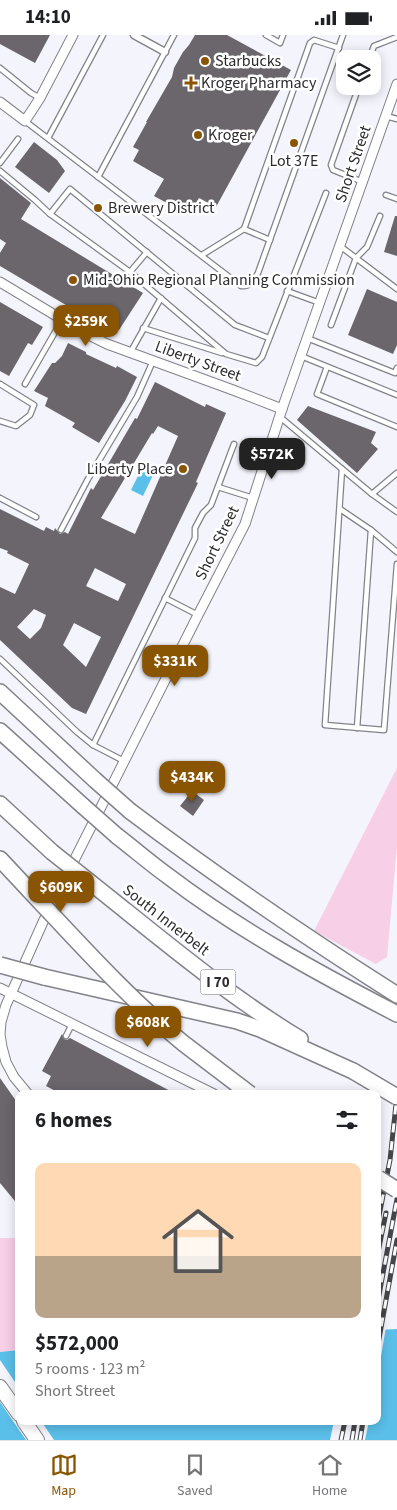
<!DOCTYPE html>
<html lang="en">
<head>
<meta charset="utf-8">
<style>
  body { margin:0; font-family:"Source Sans 3",sans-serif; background:#f2f2f2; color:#202124; height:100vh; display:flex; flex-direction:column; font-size:19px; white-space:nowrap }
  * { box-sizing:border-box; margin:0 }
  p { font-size:16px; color:#757577 }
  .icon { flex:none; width:28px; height:28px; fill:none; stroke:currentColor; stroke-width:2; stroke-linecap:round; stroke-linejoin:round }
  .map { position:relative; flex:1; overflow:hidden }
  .side { position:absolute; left:15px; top:1055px; width:366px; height:335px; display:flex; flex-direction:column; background:#fff; border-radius:10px; box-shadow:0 2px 12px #0003 }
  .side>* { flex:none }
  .buttons { position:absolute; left:336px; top:15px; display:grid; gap:10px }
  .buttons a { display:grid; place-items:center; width:45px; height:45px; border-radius:10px; background:#fff; box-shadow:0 2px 12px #0003; font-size:25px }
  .price { position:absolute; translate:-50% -42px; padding:0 11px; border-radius:10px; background:#8a5503; color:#fff; font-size:16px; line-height:32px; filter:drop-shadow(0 1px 2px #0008) }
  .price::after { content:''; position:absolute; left:50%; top:30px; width:15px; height:11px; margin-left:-8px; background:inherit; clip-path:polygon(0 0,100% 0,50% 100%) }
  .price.active { background:#222; color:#fff }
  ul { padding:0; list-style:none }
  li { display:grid; align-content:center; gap:10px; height:265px; padding:0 20px }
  li span { display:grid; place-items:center; height:155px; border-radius:10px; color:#555 }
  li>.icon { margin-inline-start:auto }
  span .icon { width:90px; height:90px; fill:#fffc; stroke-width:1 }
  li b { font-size:21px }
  h2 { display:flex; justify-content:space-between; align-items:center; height:60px; padding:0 20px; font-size:21px }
  .status { display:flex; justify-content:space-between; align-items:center; height:35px; padding:0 25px; background:#fff; direction:ltr }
  .status svg { height:14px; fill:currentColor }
  .menu { display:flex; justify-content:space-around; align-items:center; height:70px; border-top:1px solid #e0e0e0; background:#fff; font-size:14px; color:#757577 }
  .menu a { display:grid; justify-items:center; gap:2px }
  .menu .active { color:#8a5503 }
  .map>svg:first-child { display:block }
  .green { fill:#f7cfe7 }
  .water { fill:#5abfe9 }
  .pier { fill:#f4f4fc }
  .building { fill:#6a666c; fill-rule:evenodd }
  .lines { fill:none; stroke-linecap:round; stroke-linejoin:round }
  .service-casing { stroke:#828289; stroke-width:7 }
  .pedestrian-casing { stroke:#828289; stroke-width:9 }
  .minor-casing { stroke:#828289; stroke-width:11 }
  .primary-casing { stroke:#828289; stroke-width:16 }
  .motorway-casing { stroke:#828289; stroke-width:18 }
  .service { stroke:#fff; stroke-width:4.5 }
  .pedestrian { stroke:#fff; stroke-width:6 }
  .minor { stroke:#fff; stroke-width:9 }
  .primary { stroke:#fff; stroke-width:14 }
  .motorway { stroke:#fff; stroke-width:15 }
  .rail-casing { stroke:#46464a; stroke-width:5 }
  .rail { stroke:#fff; stroke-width:3; stroke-dasharray:9; stroke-linecap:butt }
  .motorway-bridge-casing { stroke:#828289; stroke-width:18; stroke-linecap:butt }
  .motorway-bridge { stroke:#fff; stroke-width:15 }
  .poi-dot { fill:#8a5503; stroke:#fff; stroke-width:2 }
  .labels { text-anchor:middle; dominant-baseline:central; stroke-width:5; stroke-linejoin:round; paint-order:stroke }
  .shield { fill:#fff; stroke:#6b6b6d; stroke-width:1 }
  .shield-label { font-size:15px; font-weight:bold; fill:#2c2c2f }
  .poi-label { font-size:16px; fill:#2c2c2f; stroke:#fff; text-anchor:start }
  .street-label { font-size:16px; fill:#2c2c2f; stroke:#fff }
</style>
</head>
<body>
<div class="status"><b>14:10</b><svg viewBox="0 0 49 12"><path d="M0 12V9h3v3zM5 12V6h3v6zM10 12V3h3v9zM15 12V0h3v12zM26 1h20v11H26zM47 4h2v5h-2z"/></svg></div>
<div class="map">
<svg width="397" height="1405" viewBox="0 0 397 1405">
  <rect width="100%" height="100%" fill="#f4f4fc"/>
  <g class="green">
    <path d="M397,733V811L387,922L376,929L314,896Z"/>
    <path d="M0,1203H19V1315L0,1317Z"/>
  </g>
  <g class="water">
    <path d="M147,432L151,434L153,440L143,461L131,455L141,435Z"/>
    <path d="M397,1294V1405H0V1317L19,1315V1386H378V1295Z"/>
  </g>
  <g class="pier">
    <path d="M378,1292H386L378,1339Z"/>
    <path d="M0,1325L19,1353V1386H41L54,1405H26L0,1367Z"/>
    <path d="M334,1386H369L365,1405H330Z"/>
  </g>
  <g class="building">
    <path d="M0,0H50L35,28L0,9Z"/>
    <path d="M195,0H227L291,35L216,172L199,163L189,180L154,161L164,144L133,126L139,115L133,112L147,87H146L172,42L174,33L183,17L189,10Z"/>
    <path d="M34,107L57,125L65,136L49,158L15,132Z"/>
    <path d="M0,143L31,168L21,184L143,258L119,295L108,287L103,292L0,231V218L6,208L0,204Z"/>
    <path d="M395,181H397V221L384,217Z"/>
    <path d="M367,254L397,267V310L393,319L348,300Z"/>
    <path d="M0,267L43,292L32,310L28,308L9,341L0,336Z"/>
    <path d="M68,308L86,317V319L116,333L117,331L137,342L125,366L99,408L72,392L75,388L45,371L48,363L34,356L52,328H55L62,321Z"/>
    <path d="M155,347L205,372L206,369L226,378L196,447L198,448L86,679L72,673L0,605V552L15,559L29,529L7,518L8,516L0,513V474L44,496L46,492L54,496L55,493L60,499L65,497L68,499L91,453L93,455L135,383L137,384ZM158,391L178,401L135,499L101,483L152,398L153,399ZM95,533L126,549L118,566L86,551ZM34,574L46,580L41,593L30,604L17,592ZM74,588L101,602L86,632L63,610Z"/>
    <path d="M308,371L376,397L371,408L378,414L357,438L297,385Z"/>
    <path d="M192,756L204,765L193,781L180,771Z"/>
    <path d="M62,999L64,1004L67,1005L70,1003L176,1059H61L46,1051L51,1041L42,1036Z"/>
    <path d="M0,1043L19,1070V1171L0,1148Z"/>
  </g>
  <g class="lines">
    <defs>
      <g id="service">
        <path d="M266,0L280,8L283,0"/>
        <path d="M369,24L374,11L397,2"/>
        <path d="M0,33L31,58L40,63"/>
        <path d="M359,51L331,130L333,135L363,147"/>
        <path d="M386,81L397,84"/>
        <path d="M25,86L241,251C250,252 254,245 258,238L343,0"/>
        <path d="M48,103L103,0"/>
        <path d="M0,128L18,104"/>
        <path d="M0,136L35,165L50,179L130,237L226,319L256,328L262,322L326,158"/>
        <path d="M98,142L174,0"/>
        <path d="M386,160L397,164"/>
        <path d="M50,179L70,154L235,290L269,303"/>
        <path d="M244,194L310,8L314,5L339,13"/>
        <path d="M340,211L397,254"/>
        <path d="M202,220L244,194L270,205"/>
        <path d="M130,237L147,217"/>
        <path d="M287,256L320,268"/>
        <path d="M331,290L356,223L367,212L380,181"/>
        <path d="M143,293L222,318"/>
        <path d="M307,303L395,338L397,333"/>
        <path d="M130,318L161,263"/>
        <path d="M301,321L397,360"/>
        <path d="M327,332L317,359L397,392"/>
        <path d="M0,349L34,370L30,380L16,391L0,386"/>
        <path d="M25,349L62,285"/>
        <path d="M280,382L372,459L397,438"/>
        <path d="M342,434L325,690L384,695L397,529"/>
        <path d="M218,452L253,463"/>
        <path d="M372,459L397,477"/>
        <path d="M0,463L36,482"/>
        <path d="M340,474L371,495L357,693"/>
        <path d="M61,495L88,444L137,362L153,326"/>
        <path d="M371,495L397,517"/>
        <path d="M165,563L198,580"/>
        <path d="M0,624L77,697L93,710L124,726"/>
        <path d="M93,710L195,503V493L203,478L211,470L234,409"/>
        <path d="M66,1001L72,989"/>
      </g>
      <path id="pedestrian" d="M134,0L165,17"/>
      <g id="minor">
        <path d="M0,67L25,86L40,63L73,0"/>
        <path d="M0,247L83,297L107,309L233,355L282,374"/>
        <path d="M0,953L214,1059"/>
        <path d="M28,1059L14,1042L6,1027L2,1012L0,999L1,987L6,970L43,887L198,580L245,489L282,374L397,49"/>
      </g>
      <g id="primary">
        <path d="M0,1352L19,1379"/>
        <path d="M24,1386L37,1405"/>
      </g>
      <g id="motorway">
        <path d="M0,657L95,745"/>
        <path d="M0,696L83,771"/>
        <path d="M0,769L52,817"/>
        <path d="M130,776C216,841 306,902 397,960"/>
        <path d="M117,801C134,814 150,828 168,841C239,895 318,938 397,979"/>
        <path d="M0,824L29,855"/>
        <path d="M91,848C159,902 226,959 300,1004"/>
        <path d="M44,942L237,986L260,994L353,1036"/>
      </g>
    </defs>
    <use href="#service" class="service-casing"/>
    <use href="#pedestrian" class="pedestrian-casing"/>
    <use href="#minor" class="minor-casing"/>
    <use href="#primary" class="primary-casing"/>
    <use href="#motorway" class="motorway-casing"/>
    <use href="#service" class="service"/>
    <use href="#pedestrian" class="pedestrian"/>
    <use href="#minor" class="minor"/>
    <use href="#primary" class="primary"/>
    <use href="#motorway" class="motorway"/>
    <defs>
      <g id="rail">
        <path d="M378,1186L390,1125L397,1060"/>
        <path d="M378,1217L386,1178"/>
        <path d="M378,1265L397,1164"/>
        <path d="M378,1309L397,1205"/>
        <path d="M341,1405L345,1386"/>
        <path d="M352,1405L355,1386"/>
        <path d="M360,1405L363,1386"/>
      </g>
    </defs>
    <use href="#rail" class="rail-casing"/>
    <use href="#rail" class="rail"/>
    <defs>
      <g id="motorway-bridge">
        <path d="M95,745L130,776"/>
        <path d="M83,771L117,801"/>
        <path d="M52,817L91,848"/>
        <path d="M29,855C78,907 127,962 183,1008C205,1025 228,1042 250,1059"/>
        <path d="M0,930L44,942"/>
        <path d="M353,1036L397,1062"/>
        <path d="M378,1143L397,1155"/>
      </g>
    </defs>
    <use href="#motorway-bridge" class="motorway-bridge-casing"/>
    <use href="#motorway-bridge" class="motorway-bridge"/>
  </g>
  <g class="poi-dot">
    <circle cx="205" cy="26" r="5"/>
    <path d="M188.5 40.5h5v5h5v5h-5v5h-5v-5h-5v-5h5z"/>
    <circle cx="198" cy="100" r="5"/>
    <circle cx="294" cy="108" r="5"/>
    <circle cx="98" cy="173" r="5"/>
    <circle cx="73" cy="245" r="5"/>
    <circle cx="183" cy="434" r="5"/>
  </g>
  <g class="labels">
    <rect class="shield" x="200.5" y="934.5" width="35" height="25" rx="4"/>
    <g class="shield-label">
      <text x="218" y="947">I 70</text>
    </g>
    <g class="poi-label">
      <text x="215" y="26">Starbucks</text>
      <text x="201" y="48">Kroger Pharmacy</text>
      <text x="208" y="100">Kroger</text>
      <text x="294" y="126" text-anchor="middle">Lot 37E</text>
      <text x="108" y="173">Brewery District</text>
      <text x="83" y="245">Mid-Ohio Regional Planning Commission</text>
      <text x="173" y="434" text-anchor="end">Liberty Place</text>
    </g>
    <g class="street-label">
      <text transform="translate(353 129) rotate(-71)">Short Street</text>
      <text transform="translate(198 326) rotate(20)">Liberty Street</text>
      <text transform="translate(217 508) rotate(-64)">Short Street</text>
      <text transform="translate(166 885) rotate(38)">South Innerbelt</text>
    </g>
  </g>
</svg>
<div class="buttons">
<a><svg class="icon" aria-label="layers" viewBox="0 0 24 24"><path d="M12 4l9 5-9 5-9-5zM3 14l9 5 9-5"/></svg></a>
</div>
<b class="price" style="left:86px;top:312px">$259K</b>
<b class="price active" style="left:272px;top:445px">$572K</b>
<b class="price" style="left:175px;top:652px">$331K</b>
<b class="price" style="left:192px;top:768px">$434K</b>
<b class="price" style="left:61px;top:878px">$609K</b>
<b class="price" style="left:148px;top:1013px">$608K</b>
<section class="side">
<h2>6 homes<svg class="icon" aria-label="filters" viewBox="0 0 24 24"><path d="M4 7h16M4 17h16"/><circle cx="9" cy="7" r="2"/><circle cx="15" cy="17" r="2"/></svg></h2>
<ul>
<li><span style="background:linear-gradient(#ffd9b3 60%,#b9a48a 0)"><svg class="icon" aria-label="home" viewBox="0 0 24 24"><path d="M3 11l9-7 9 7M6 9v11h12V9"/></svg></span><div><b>$572,000</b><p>5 rooms · 123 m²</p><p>Short Street</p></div></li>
</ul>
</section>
</div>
<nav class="menu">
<a class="active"><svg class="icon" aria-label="map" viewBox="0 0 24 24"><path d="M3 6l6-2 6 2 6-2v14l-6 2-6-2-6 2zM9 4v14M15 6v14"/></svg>Map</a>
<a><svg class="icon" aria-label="saved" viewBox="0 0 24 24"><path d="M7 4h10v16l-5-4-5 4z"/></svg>Saved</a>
<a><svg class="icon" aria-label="home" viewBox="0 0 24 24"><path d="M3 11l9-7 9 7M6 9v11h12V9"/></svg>Home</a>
</nav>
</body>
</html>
